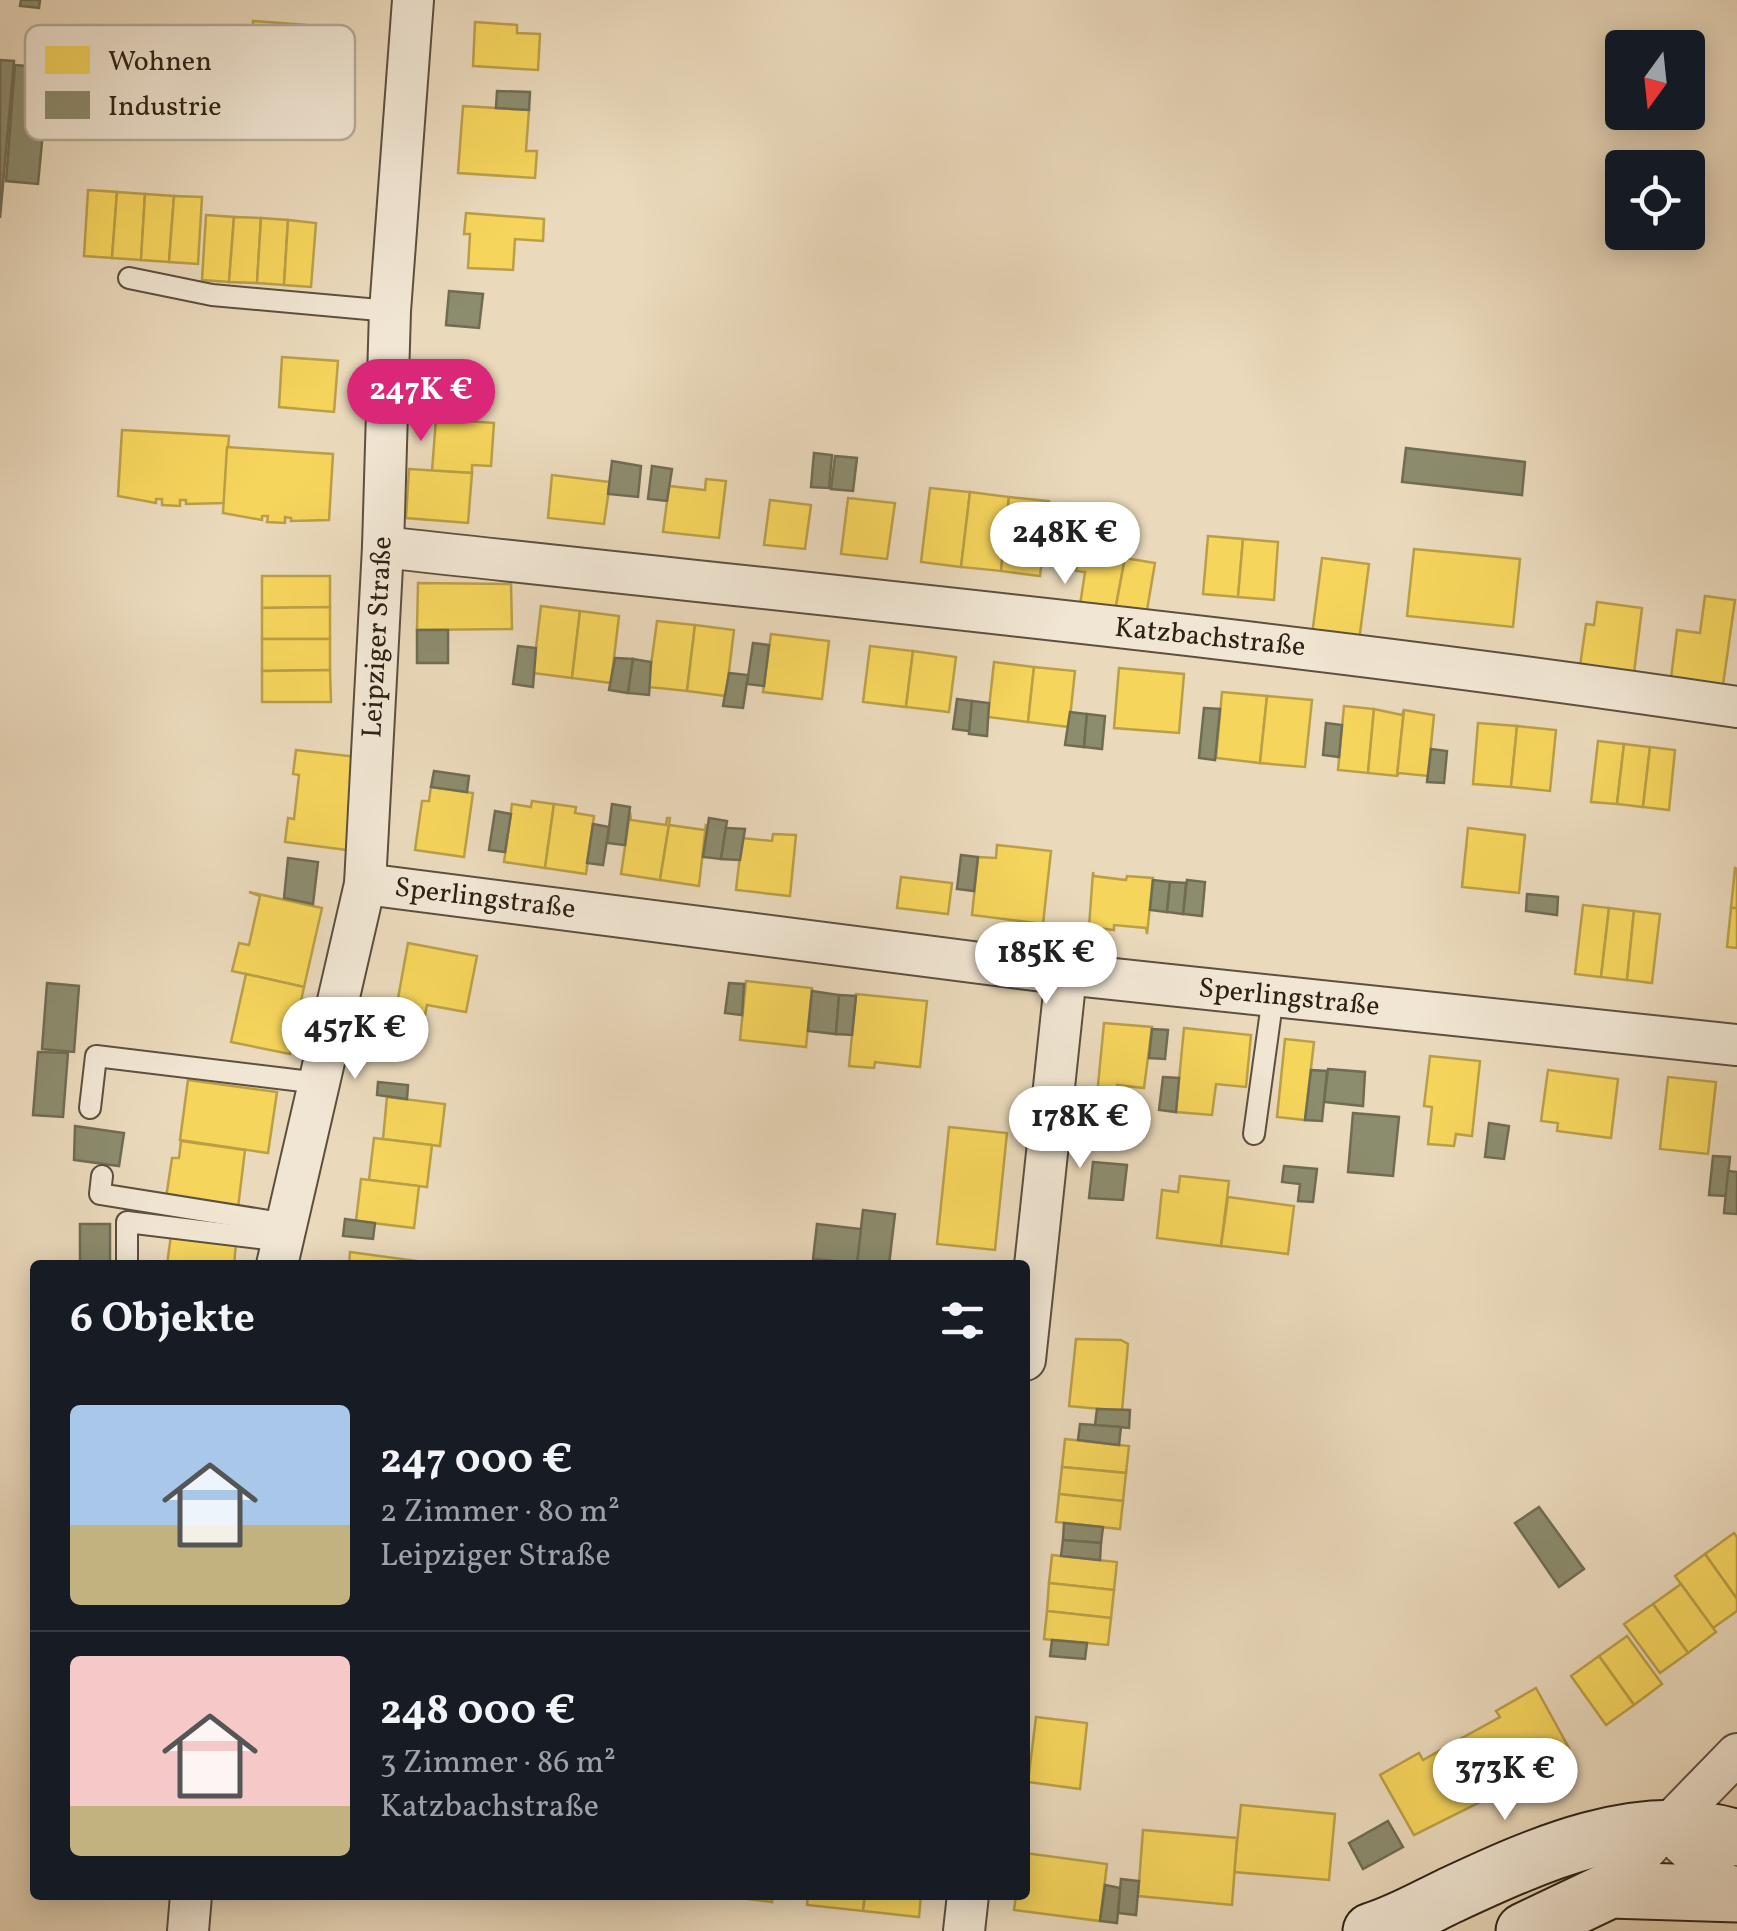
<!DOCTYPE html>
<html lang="de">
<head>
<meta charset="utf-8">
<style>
  body { margin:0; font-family:Vollkorn,serif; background:#20242c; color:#f1f3f6; height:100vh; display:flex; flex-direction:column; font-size:38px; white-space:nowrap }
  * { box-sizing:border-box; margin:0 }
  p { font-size:32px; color:#9ea1a6 }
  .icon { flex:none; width:55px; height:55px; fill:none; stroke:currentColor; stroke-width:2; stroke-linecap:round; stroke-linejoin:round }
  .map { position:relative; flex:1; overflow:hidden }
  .panel { position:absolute; left:30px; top:1260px; width:1000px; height:640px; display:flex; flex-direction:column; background:#171b24; border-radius:10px; box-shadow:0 5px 25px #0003 }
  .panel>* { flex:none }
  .needle { width:65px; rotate:195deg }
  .fabs { position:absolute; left:1605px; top:30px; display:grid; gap:20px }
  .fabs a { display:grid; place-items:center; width:100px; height:100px; border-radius:10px; background:#171b24; box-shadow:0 5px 25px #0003; font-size:50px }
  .price { position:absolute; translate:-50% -85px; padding:0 22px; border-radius:35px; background:#fff; color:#222; font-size:32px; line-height:65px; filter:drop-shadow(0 2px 5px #0008) }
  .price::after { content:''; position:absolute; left:50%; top:60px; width:30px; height:22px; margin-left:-15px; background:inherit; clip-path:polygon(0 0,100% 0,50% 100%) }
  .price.active { background:#db2777; color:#fff }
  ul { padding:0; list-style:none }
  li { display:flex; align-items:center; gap:30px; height:250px; padding:0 40px }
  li+li { border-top:2px solid #363941 }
  li span { display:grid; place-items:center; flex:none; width:280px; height:200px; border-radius:10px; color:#555 }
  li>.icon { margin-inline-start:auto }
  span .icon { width:120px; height:120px; fill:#fffc; stroke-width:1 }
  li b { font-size:42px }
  h2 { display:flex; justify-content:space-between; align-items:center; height:120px; padding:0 40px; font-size:42px }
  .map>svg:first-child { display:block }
  .homes { fill:#f6d55c; stroke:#ba9f47; stroke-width:2.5 }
  .industry { fill:#8c8c6e; stroke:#706c54; stroke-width:2.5 }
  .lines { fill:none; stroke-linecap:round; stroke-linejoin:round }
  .lane-casing { stroke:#5d503f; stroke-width:24 }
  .street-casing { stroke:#5d503f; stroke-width:44 }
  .secondary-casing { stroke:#2e2216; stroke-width:59 }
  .lane { stroke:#f1e6d3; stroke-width:20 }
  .street { stroke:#f1e6d3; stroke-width:40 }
  .secondary { stroke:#f1e6d3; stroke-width:55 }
  .labels { text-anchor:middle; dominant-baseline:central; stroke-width:10; stroke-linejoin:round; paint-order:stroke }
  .street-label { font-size:28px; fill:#2e2216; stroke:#f1e6d3 }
  .key { fill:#f1e6d3; stroke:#b6ab9a; stroke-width:2.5 }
  .key-label { font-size:28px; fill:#2e2216 }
</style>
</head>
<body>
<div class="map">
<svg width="1737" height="1931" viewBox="0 0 1737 1931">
  <rect width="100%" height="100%" fill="#ead9bb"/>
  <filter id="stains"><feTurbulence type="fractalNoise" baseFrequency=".002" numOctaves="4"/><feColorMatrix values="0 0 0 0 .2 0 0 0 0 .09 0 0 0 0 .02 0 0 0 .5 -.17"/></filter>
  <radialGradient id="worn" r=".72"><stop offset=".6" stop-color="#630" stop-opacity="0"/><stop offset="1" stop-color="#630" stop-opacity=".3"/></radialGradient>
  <g class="homes">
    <path d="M253,21L306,25L301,90L248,86Z"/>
    <path d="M475,22L517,25V33L540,34L538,70L473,66Z"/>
    <path d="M463,106L529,110L526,151H537L535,178L458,173Z"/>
    <path d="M88,190L117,192L112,258L84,256Z"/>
    <path d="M117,192L145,194L141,260L112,258Z"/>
    <path d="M145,194L174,196L169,262L141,260Z"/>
    <path d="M174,196L202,197L198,264L169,262Z"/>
    <path d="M466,213L544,219L543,241L515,239L513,270L468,268L470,234H464Z"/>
    <path d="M206,215L234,217L229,282L202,280Z"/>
    <path d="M234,217L261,218L257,283L229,282Z"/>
    <path d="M261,218L288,220L284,285L257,283Z"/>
    <path d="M288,220L316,223L311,287L284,285Z"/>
    <path d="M282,357L338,361L334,412L279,407Z"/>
    <path d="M436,419L494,423L491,466L472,465V473L432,471Z"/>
    <path d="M122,430L229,436L224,503L186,504V500H180V506L162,505V499H156V503L118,496Z"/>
    <path d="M227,447L333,454L329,520L291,521V518L285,517V523L267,522L268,516H262V520L223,513Z"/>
    <path d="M409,469L472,473L468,523L406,518Z"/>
    <path d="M552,475L610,482L604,524L548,518Z"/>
    <path d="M706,479L726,481L719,538L663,532L669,486L705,490Z"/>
    <path d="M930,488L970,492L961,567L921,562Z"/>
    <path d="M970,492L1009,497L1001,571L961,567Z"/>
    <path d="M1009,497L1049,501L1040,576L1001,571Z"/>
    <path d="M848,498L895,503L887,559L841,554Z"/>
    <path d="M770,500L811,505L805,549L764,545Z"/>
    <path d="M1086,511L1132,520L1115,611L1080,605L1085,572L1076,571Z"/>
    <path d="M1208,536L1243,539L1238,597L1203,594Z"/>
    <path d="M1243,539L1278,542L1274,600L1238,597Z"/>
    <path d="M1414,549L1520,559L1513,627L1407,616Z"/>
    <path d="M1125,558L1155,563L1146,616L1115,611Z"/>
    <path d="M1322,558L1369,564L1359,641L1312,635Z"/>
    <path d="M262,576H330V607L262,608Z"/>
    <path d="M418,583L511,584L512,629L417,630Z"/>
    <path d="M1705,596L1735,600L1723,685L1671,678L1677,630L1700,633Z"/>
    <path d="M1597,602L1642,608L1634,673L1580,666L1586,624L1594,625Z"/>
    <path d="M541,606L580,611L572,678L533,673Z"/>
    <path d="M330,607V639H262V608Z"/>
    <path d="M580,611L619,616L611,683L572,678Z"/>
    <path d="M657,621L695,625L687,691L648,687Z"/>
    <path d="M695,625L734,630L726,696L687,691Z"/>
    <path d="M771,634L829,641L822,699L763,692Z"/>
    <path d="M262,639H330V670L262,671Z"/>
    <path d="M870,646L913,651L906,707L863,702Z"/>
    <path d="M913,651L956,657L949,712L906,707Z"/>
    <path d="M994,662L1034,667L1028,722L988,717Z"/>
    <path d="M1034,667L1075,671L1069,727L1028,722Z"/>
    <path d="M1119,668L1184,674L1179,733L1114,728Z"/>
    <path d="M330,670L331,702H262V671Z"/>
    <path d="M1222,692L1267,696L1260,763L1216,758Z"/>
    <path d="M1267,696L1312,700L1305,767L1260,763Z"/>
    <path d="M1344,706L1374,709L1368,773L1338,770Z"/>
    <path d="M1374,709L1402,715L1404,710L1397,776L1368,773Z"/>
    <path d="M1404,710L1434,715L1428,776L1399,773L1397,776Z"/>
    <path d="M1478,723L1517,726L1511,787L1473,784Z"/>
    <path d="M1517,726L1556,730L1550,791L1511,787Z"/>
    <path d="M1598,741L1624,744L1617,804L1591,802Z"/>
    <path d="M1624,744L1650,747L1643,807L1617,804Z"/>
    <path d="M1650,747L1675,750L1669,810L1643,807Z"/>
    <path d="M296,750L358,757L347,850L285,842L288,818L294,819L299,775L293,774Z"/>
    <path d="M431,787L473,793L464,857L415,850L422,801H429Z"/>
    <path d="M532,801L554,804L545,868L504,862L512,804L531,807Z"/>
    <path d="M554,804L576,807L575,813L594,816L586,874L545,868Z"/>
    <path d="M630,812L631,820L666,825L667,818H670L660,880L621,874Z"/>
    <path d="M706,824L699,886L660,880L669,825L705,830Z"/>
    <path d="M1468,828L1525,835L1519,893L1462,887Z"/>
    <path d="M773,834L796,835L790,896L736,890L742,838L772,841Z"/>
    <path d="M997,845L1051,851L1043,924L972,915L978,857L996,858Z"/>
    <path d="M1735,868L1737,869V908H1731Z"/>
    <path d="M1093,872L1094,876L1126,880L1127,876L1153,878L1147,934L1146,928L1114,925V930L1089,927Z"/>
    <path d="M901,877L952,883L948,914L897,908Z"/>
    <path d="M249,892L322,908L304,987L232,971L239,943L249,945L260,896Z"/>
    <path d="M1583,905L1609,908L1601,977L1575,974Z"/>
    <path d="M1609,908L1634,911L1627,980L1601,977Z"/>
    <path d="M1731,908H1737V948L1727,947Z"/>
    <path d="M1634,911L1660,914L1652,983L1627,980Z"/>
    <path d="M408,943L477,956L466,1012L427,1005L422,1031L393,1026Z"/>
    <path d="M246,974L304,987L290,1054L231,1042Z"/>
    <path d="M746,981L812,988L806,1047L740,1040Z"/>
    <path d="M856,994L927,1001L920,1067L875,1062L874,1068L849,1066Z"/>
    <path d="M1104,1023L1152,1027L1144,1088L1117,1085L1115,1108L1096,1106Z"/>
    <path d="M1184,1028L1251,1035L1246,1087L1216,1084L1212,1115L1176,1112Z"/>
    <path d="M1285,1039L1314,1042L1305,1120L1277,1117Z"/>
    <path d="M1430,1056L1480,1061L1472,1136L1456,1134L1454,1146L1428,1144L1432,1107L1424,1106Z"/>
    <path d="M1548,1070L1618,1079L1611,1138L1557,1131L1558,1123L1541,1121Z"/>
    <path d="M1668,1077L1716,1082L1708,1154L1660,1149Z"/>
    <path d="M188,1080L277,1092L268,1153L180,1140Z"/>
    <path d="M387,1097L445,1104L440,1146L383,1139Z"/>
    <path d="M949,1127L1007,1133L995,1250L937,1244Z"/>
    <path d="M374,1138L432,1145L427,1187L369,1180Z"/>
    <path d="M181,1141L245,1150L238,1208L166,1198L172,1158H179Z"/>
    <path d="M1180,1176L1229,1181L1221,1246L1157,1238L1162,1190L1178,1192Z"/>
    <path d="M361,1179L419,1186L414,1228L356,1221Z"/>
    <path d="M1228,1197L1294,1206L1288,1254L1221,1246Z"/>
    <path d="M171,1235L236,1243L234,1265H167Z"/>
    <path d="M350,1252L432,1263V1265H349Z"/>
    <path d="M1076,1339L1121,1340L1128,1344L1122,1411L1069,1406Z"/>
    <path d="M1065,1439L1129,1446L1126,1473L1062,1467Z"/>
    <path d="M1062,1467L1126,1473L1123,1501L1059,1494Z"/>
    <path d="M1059,1494L1123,1501L1120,1529L1056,1522Z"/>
    <path d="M1734,1533L1737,1537V1599L1705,1554Z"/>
    <path d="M1705,1554L1737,1599V1611L1713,1628L1675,1576Z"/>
    <path d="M1052,1555L1117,1562L1114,1590L1049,1583Z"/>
    <path d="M1049,1583L1114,1590L1111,1618L1047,1611Z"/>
    <path d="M1681,1584L1716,1632L1688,1653L1653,1604Z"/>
    <path d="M1653,1604L1688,1653L1660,1673L1624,1624Z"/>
    <path d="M1047,1611L1111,1618L1108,1645L1044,1639Z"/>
    <path d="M1627,1636L1662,1684L1634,1705L1599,1656Z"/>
    <path d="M1599,1656L1634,1705L1606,1725L1571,1676Z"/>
    <path d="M1536,1688L1569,1748L1494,1795L1462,1738L1500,1717L1496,1711Z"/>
    <path d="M1036,1717L1087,1723L1080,1789L1028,1782Z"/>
    <path d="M1462,1738L1494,1795L1414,1835L1380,1775L1419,1753L1423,1760Z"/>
    <path d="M1241,1805L1335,1814L1329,1880L1234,1872Z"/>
    <path d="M1143,1830L1237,1838L1232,1905L1138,1896Z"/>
    <path d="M1025,1853L1107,1864L1100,1921L1014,1910L1016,1895H1025Z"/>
    <path d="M716,1895H773L772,1902Z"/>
    <path d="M808,1895H865L863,1911L807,1905Z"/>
    <path d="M865,1895H921L919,1917L863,1911Z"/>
  </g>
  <g class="industry">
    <path d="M21,0H40L39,8L20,6Z"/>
    <path d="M0,60L14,61L0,218Z"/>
    <path d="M15,65L49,68L38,184L6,181Z"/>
    <path d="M497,91L530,92L529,110L496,108Z"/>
    <path d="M449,291L483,294L479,328L446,325Z"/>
    <path d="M1406,448L1525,462L1522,495L1402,482Z"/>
    <path d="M814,453L832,455L829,488L811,487Z"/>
    <path d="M835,456L857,458L853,491L831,489Z"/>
    <path d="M612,461L641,466L638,497L608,494Z"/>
    <path d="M652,466L672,469L667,501L648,499Z"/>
    <rect x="417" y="630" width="31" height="33"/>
    <path d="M753,643L769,645L764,686L747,684Z"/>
    <path d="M518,646L536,648L533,687L513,684Z"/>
    <path d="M615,658L633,659L628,693L609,690Z"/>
    <path d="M633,659L651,662L649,695L628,693Z"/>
    <path d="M729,673L748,675L743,708L723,706Z"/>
    <path d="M957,699L972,701L969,731L953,729Z"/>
    <path d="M972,701L989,703L987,736L969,734Z"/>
    <path d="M1204,708L1220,709L1215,760L1199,758Z"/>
    <path d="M1070,712L1087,714L1084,747L1065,745Z"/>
    <path d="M1087,714L1105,716L1102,749L1084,747Z"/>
    <path d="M1326,723L1342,725L1339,757L1323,755Z"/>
    <path d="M1431,749L1447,751L1444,783L1427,782Z"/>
    <path d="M434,771L469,776L467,792L431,787Z"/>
    <path d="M612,804L630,807L625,845L607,843Z"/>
    <path d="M495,811L511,814L505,852L489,850Z"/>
    <path d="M709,818L727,821L721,859L703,857Z"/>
    <path d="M593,824L609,827L603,865L587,863Z"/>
    <path d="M726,828L745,829L740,860L721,859Z"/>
    <path d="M961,855L978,857L974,891L957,889Z"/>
    <path d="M288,858L318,862L313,904L284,898Z"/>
    <path d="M1153,880L1170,882L1167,912L1150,910Z"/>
    <path d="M1187,880L1205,882L1202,916L1183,914Z"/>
    <path d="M1170,882L1186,883L1183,914L1167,912Z"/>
    <path d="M1527,894L1558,897L1557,915L1526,911Z"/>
    <path d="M47,983L79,986L74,1052L42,1049Z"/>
    <path d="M729,983L744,984L742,1015L725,1013Z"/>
    <path d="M812,991L839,995L836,1034L808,1031Z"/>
    <path d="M839,995L856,996L852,1035L836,1034Z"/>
    <path d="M1152,1029L1168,1030L1165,1059L1149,1058Z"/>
    <path d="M38,1052L68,1053L63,1117L33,1115Z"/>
    <path d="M1328,1069L1365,1072L1363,1106L1324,1102Z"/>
    <path d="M1311,1070L1327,1071L1322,1121L1305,1120Z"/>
    <path d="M1163,1077L1179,1078L1176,1112L1159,1110Z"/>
    <path d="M378,1082L408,1085L407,1099L377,1095Z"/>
    <path d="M1353,1113L1399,1117L1393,1176L1348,1172Z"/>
    <path d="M1489,1123L1509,1126L1504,1159L1485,1157Z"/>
    <path d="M75,1126L124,1133L119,1166L74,1160Z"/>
    <path d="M1713,1156L1730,1157L1726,1196L1709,1195Z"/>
    <path d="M1093,1162L1127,1165L1123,1200L1089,1198Z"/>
    <path d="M1284,1166L1317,1169L1313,1202L1298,1201L1300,1184L1282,1182Z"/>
    <path d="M1728,1171L1737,1172V1214L1724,1213Z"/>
    <path d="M863,1210L895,1214L889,1265L857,1263Z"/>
    <path d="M345,1219L375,1223L373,1239L343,1236Z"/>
    <rect x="80" y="1224" width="30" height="41"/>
    <path d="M817,1224L861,1229L857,1263L813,1259Z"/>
    <path d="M1097,1409L1130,1410L1129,1428L1095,1425Z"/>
    <path d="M1080,1424L1121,1427L1119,1445L1078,1440Z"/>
    <path d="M1539,1507L1584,1569L1559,1587L1515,1523Z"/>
    <path d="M1064,1523L1103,1527L1101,1543L1063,1540Z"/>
    <path d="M1063,1540L1101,1543L1100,1560L1061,1556Z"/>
    <path d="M1052,1640L1087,1643L1085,1659L1050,1656Z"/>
    <path d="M1388,1821L1403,1847L1363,1869L1349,1843Z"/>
    <path d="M1121,1879L1139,1881L1136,1915L1118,1913Z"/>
    <path d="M1105,1885L1120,1888L1117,1923L1100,1921Z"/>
  </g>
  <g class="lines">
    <defs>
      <g id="lane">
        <path d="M129,278L212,295L390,311"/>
        <path d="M90,1108L96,1056L319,1083"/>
        <path d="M1254,1134L1273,996"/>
        <path d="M102,1176L100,1194L287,1224"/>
        <path d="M127,1265V1222L283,1241"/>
      </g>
      <g id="street">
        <path d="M383,547C835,597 1288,640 1737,707"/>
        <path d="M365,884L1066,974L1737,1045"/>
        <path d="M277,1265L365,884L383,547L390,311L413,0"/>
        <path d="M1025,1360L1066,974"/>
        <path d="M1665,1828L1734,1893"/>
        <path d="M1610,1890L1665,1828L1737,1754"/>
        <path d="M188,1931L191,1895"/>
        <path d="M964,1931L968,1895"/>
      </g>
      <g id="secondary">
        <path d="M1371,1931C1398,1923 1424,1908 1449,1896C1535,1856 1640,1807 1737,1838"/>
        <path d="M1524,1931L1610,1890L1737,1894"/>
      </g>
    </defs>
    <use href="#lane" class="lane-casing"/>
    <use href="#street" class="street-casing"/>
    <use href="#secondary" class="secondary-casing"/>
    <use href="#lane" class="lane"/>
    <use href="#street" class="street"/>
    <use href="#secondary" class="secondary"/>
  </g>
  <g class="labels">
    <g class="street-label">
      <text transform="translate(378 637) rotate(-87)">Leipziger Straße</text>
      <text transform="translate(1210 638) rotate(6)">Katzbachstraße</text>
      <text transform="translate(485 899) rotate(7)">Sperlingstraße</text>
      <text transform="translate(1289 998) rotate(6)">Sperlingstraße</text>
    </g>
  </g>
  <rect x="25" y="25" width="330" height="115" rx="15" class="key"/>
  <rect x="45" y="46" width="45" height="28" fill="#f6d55c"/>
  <rect x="45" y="91" width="45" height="28" fill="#8c8c6e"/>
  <g class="key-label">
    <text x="108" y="70">Wohnen</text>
    <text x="108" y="115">Industrie</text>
  </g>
  <rect width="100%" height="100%" filter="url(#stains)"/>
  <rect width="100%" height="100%" fill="url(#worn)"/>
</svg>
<div class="fabs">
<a><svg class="needle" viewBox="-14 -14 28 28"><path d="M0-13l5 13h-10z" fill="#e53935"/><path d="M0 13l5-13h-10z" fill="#9ea1a6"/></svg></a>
<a><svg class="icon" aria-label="locate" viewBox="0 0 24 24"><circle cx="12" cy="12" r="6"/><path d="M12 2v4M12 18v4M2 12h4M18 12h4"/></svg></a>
</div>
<b class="price active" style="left:421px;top:444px">247K €</b>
<b class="price" style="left:1065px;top:587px">248K €</b>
<b class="price" style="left:1046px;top:1007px">185K €</b>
<b class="price" style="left:355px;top:1082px">457K €</b>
<b class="price" style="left:1080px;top:1171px">178K €</b>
<b class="price" style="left:1505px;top:1823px">373K €</b>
<section class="panel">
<h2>6 Objekte<svg class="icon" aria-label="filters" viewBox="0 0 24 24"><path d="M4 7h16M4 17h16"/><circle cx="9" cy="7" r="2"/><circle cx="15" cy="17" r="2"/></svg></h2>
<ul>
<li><span style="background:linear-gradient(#a9c7e8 60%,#c2b280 0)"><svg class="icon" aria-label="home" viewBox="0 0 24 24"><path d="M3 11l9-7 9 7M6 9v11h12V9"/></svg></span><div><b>247 000 €</b><p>2 Zimmer · 80 m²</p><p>Leipziger Straße</p></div></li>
<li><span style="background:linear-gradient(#f6c9c9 75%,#c2b280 0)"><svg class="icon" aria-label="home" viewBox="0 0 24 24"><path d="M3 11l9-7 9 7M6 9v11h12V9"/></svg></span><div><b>248 000 €</b><p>3 Zimmer · 86 m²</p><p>Katzbachstraße</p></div></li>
</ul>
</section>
</div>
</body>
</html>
